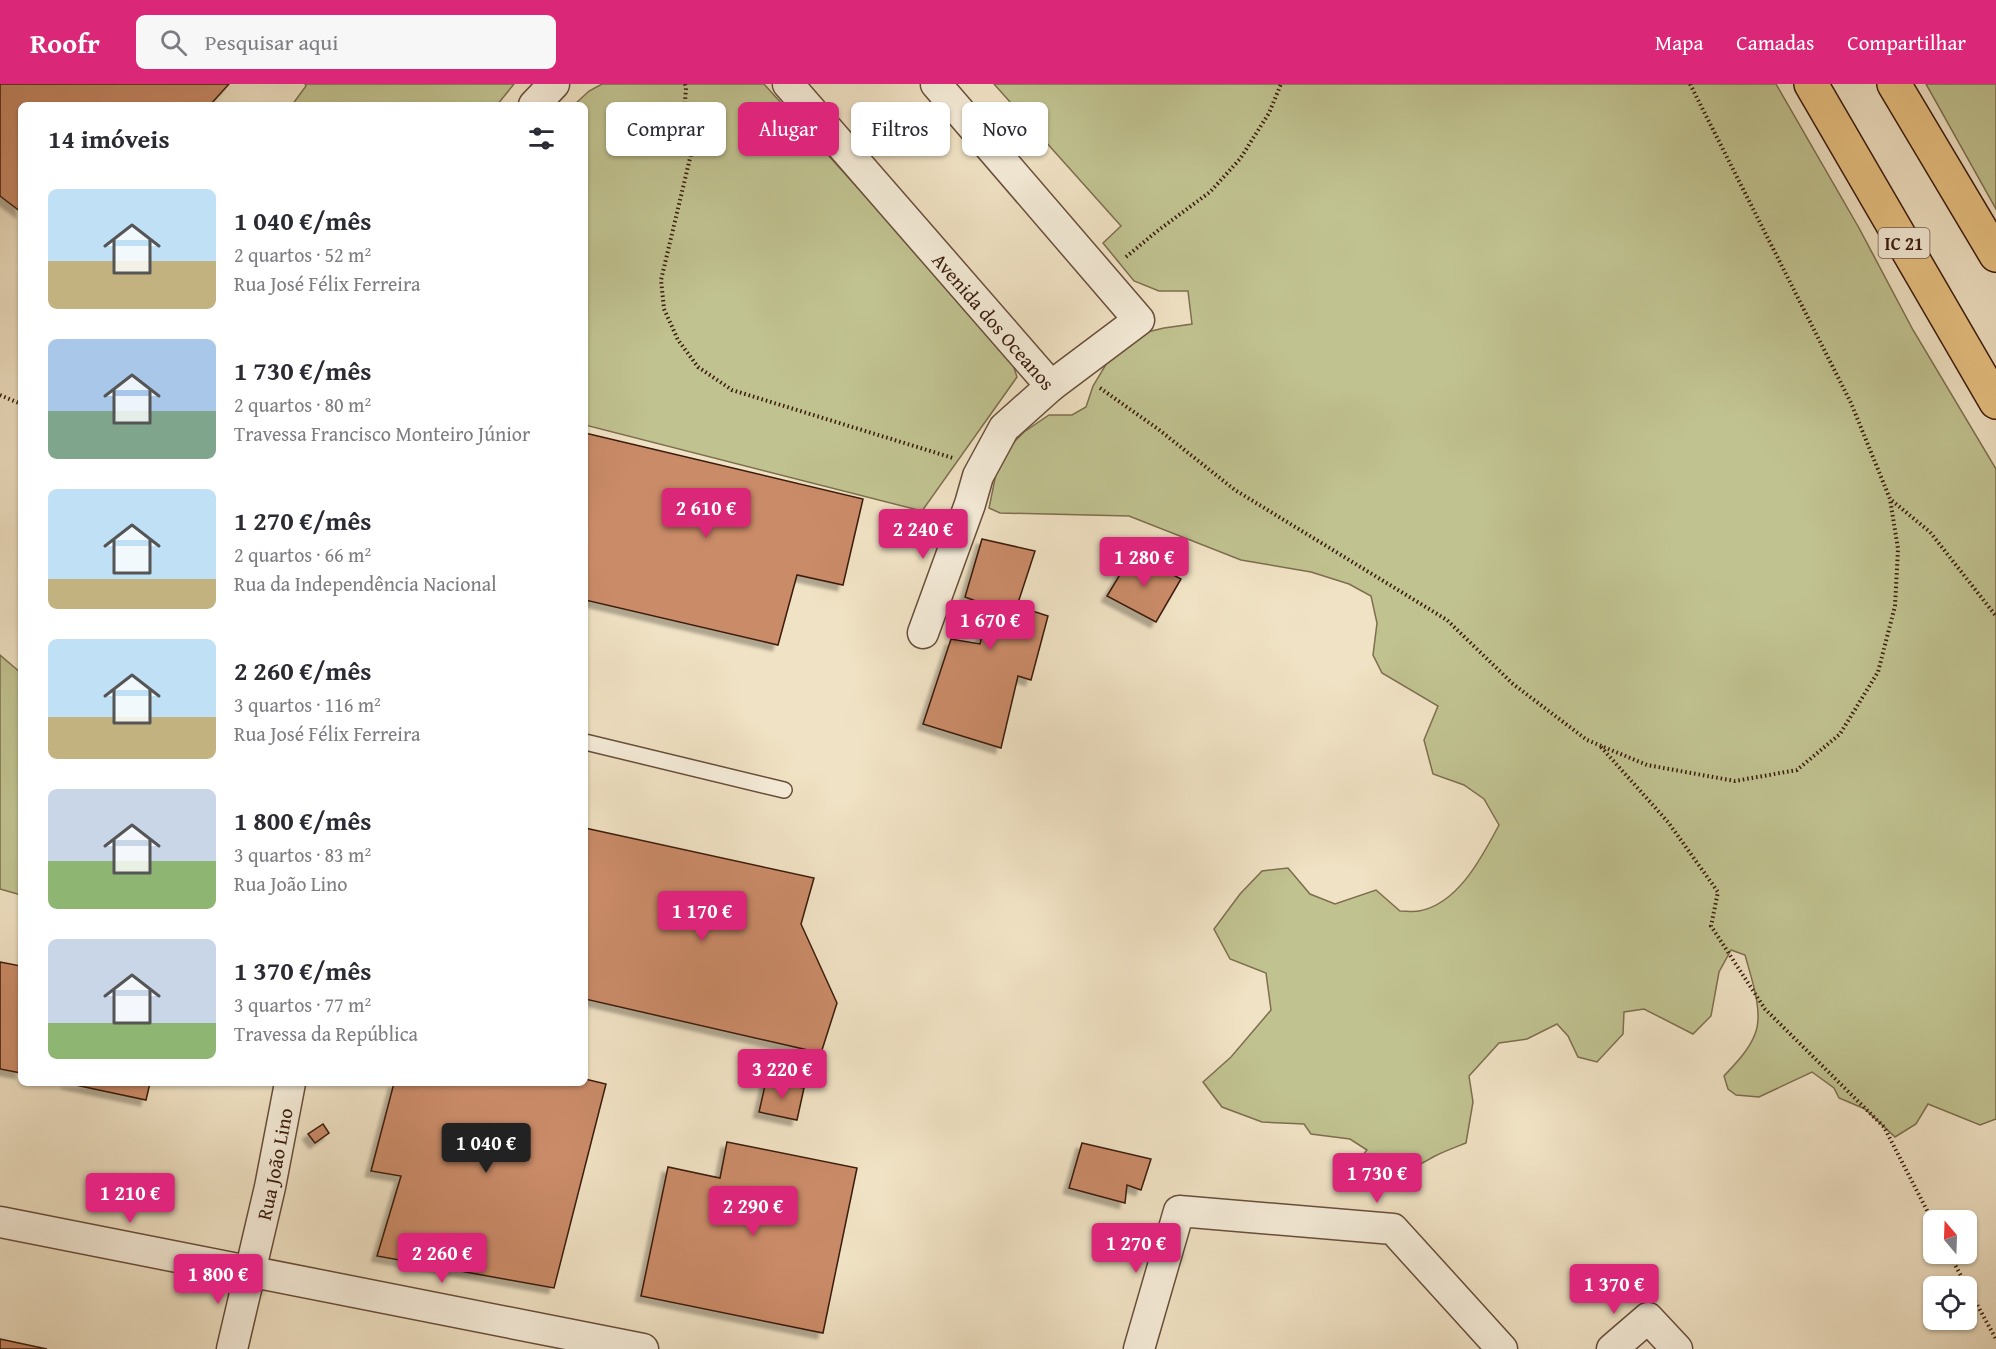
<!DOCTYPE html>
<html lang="pt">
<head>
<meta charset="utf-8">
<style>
  body { margin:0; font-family:"Gentium Book Plus",serif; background:#f7f7f7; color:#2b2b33; height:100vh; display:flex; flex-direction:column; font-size:22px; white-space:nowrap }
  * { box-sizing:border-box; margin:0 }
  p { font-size:20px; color:#7c7c81 }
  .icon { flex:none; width:33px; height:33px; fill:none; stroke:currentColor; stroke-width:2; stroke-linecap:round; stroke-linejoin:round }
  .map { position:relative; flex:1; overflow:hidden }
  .panel { position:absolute; left:18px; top:18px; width:570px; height:984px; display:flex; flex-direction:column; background:#fff; border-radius:9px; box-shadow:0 2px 4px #0004 }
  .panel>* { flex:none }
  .banner { position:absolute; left:606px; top:18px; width:570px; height:54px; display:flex; gap:12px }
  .needle { width:39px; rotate:341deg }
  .buttons { position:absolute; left:1923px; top:1126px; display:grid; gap:12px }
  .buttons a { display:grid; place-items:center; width:54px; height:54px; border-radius:9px; background:#fff; box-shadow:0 2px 4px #0004; font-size:30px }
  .price { position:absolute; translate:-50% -51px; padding:0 14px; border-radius:6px; background:#db2777; color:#fff; font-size:20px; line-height:39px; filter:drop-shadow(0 2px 3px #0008) }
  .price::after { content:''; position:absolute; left:50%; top:36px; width:18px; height:14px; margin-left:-9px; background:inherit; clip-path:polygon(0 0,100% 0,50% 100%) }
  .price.current { background:#222; color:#fff }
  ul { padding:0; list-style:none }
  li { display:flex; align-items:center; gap:18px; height:150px; padding:0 30px }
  li span { display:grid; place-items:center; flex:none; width:168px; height:120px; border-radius:9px; color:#555 }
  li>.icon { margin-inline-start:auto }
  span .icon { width:72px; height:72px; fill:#fffc; stroke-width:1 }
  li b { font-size:26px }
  h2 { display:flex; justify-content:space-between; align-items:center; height:72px; padding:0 30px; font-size:26px }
  .chip { padding:0 21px; border-radius:9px; background:#fff; box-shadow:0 2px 4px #0004; font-size:21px; line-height:54px }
  .chip.current { background:#db2777; color:#fff }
  header { display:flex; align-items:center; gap:36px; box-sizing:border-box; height:84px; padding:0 30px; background:#db2777; color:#fff }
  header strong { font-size:28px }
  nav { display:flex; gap:33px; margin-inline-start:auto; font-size:21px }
  .search { width:420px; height:54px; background:#f7f7f7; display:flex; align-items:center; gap:15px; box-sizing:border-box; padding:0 21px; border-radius:9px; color:#7c7c81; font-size:22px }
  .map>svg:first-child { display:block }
  .green { fill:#c0c290; stroke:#7d6e4e; stroke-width:1.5 }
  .building { fill:#ca8b68; stroke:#3a1b0c; stroke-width:1.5; filter:url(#shadow) }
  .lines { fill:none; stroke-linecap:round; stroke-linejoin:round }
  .lane-casing { stroke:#684d3a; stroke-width:18 }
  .street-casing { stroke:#684d3a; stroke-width:33 }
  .highway-casing { stroke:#3a1b0c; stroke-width:36 }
  .path { stroke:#3a1b0c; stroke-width:4; stroke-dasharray:1.5 3; stroke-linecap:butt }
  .lane { stroke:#f5ecd9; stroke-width:15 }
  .street { stroke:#f5ecd9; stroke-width:30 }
  .highway { stroke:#e8c182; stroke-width:33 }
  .labels { text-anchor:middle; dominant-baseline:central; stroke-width:4.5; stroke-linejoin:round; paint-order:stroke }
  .shield { fill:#f5ecd9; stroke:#725a4a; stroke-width:1.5 }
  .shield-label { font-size:18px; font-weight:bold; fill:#3a1b0c }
  .street-label { font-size:20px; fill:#3a1b0c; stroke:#f5ecd9 }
</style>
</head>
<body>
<header>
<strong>Roofr</strong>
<div class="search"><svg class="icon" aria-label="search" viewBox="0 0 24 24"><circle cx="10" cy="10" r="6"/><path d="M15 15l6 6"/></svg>Pesquisar aqui</div>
<nav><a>Mapa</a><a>Camadas</a><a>Compartilhar</a></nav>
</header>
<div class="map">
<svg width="1996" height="1265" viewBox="0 0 1996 1265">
  <defs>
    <filter id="shadow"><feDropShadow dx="-5.5" dy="5.5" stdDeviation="1.5" flood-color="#0004"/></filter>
  </defs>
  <rect width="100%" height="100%" fill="#f0e2c4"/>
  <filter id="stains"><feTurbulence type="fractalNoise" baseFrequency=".00333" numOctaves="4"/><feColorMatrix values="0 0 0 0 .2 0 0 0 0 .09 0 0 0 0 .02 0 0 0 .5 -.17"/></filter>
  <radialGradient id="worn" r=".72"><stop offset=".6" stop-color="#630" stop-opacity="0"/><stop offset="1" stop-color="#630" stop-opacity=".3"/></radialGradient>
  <g class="green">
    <path d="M305,0H514L497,21H292L306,2Z"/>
    <path d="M602,0H764L1011,274L1017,293L922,427L585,341V21H574L589,7Z"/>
    <path d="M994,0H1776L1859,144L1913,246L1996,385V1035L1980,1041L1928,1020L1916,1040L1895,1053L1865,1025L1839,1014L1834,1004L1812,988L1759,1013L1736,1011L1728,1005L1724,992C1736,979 1749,966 1755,950C1764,929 1751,893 1745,871L1731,866L1719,888L1711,932L1693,950L1644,925L1624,928L1623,950L1597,978L1578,973L1568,952L1557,940L1527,955L1499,959L1469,992L1473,1018L1466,1059C1456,1063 1445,1067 1435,1072C1413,1084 1400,1094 1373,1094L1360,1074L1367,1066L1350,1055L1311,1050L1304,1040L1262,1038L1222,1023L1203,998L1231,973L1271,926L1266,889L1230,875L1214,845L1240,810L1262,787L1288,784L1310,810L1335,820L1376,806L1400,827C1406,827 1413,828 1419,827C1458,820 1482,773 1499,741L1484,715L1464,701L1433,690L1424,656L1438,622L1382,589L1373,571L1377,539L1371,512L1349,500L1311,488L1241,476L1129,432L1000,429L989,424L999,375L1011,361L1024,348L1049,331H1072L1086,323L1093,302L1111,272L1143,249L1164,244L1192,240L1188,207H1159L1134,197L1103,159L1121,142Z"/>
    <path d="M1926,0H1996V125Z"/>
    <path d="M0,571L21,589V811L0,805Z"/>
  </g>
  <g class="building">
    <path d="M0,0H229L210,21H21V128L0,112Z"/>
    <path d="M585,349L863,415L843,501L797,491L778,561L585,516Z"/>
    <path d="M982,455L1035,467L1017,522L1048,532L1031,596L1018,592L1001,664L923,640L951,555L980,560L989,522L965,513Z"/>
    <path d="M1133,469L1181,495L1156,538L1107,512Z"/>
    <path d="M585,744L814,794L801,840L837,919L821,969L585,915Z"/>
    <path d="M0,878L21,882V989L0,985Z"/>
    <path d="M585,995L606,1000L554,1204L377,1172L401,1092L371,1087L394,999H585Z"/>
    <path d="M766,997L804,1004L797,1036L759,1028Z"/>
    <path d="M66,999H150L146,1016Z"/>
    <path d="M323,1040L329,1049L315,1059L308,1050Z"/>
    <path d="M727,1058L857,1084L823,1249L641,1212L668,1083L720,1094Z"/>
    <path d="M1082,1059L1151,1075L1141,1106L1127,1101L1125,1119L1069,1104Z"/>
    <path d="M0,1255L47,1265H0Z"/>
  </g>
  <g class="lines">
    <defs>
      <path id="lane" d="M585,658L784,706"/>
      <g id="street">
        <path id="s1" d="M788,0L1051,302L1139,236L936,0"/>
        <path d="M534,21L554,0"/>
        <path d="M923,549L970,420L978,392L1004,344L1051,302"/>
        <path d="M0,1138L643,1265"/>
        <path id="s2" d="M232,1265L270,1103L290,999"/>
        <path d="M1139,1265L1179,1127L1393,1145L1502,1265"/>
        <path d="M1612,1265L1648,1234L1677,1265"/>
      </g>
      <g id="highway">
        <path d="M1811,0L1996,318"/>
        <path d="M1894,0L1996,171"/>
      </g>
    </defs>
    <use href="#lane" class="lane-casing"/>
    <use href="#street" class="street-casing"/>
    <use href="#highway" class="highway-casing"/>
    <g class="path">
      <path d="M685,0L686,4L684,31L691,70L661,196L664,225L678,256L698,283L732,306L953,374"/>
      <path d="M1690,0L1851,319L1890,415L1930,448L1996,532"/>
      <path d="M1126,173L1156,148L1210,108L1240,75L1269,29L1281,0"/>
      <path d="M1100,304L1158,345L1235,406L1447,536L1513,600L1587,656L1647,681L1735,697L1797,686L1840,650L1878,588L1895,522L1898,465L1890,415"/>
      <path d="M0,311L21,320"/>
      <path d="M1601,663L1668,738L1718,808L1711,842L1765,925L1884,1043L1934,1140"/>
      <path d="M1949,1170L1996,1255"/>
    </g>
    <use href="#lane" class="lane"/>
    <use href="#street" class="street"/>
    <use href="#highway" class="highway"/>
  </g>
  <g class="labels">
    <rect class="shield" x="1878.5" y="144" width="51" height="30" rx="4.5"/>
    <g class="shield-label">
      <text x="1904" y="159">IC 21</text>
    </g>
    <g class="street-label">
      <text stroke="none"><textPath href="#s1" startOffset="314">Avenida dos Oceanos</textPath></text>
      <text stroke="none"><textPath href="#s2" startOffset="190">Rua João Lino</textPath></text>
    </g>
  </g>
  <rect width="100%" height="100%" filter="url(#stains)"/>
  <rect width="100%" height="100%" fill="url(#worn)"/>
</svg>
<div class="buttons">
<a><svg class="needle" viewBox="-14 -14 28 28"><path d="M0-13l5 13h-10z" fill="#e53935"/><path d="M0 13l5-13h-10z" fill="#7c7c81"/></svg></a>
<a><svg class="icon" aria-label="locate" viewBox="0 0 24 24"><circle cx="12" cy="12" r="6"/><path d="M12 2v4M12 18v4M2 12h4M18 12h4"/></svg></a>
</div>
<b class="price" style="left:706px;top:455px">2 610 €</b>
<b class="price" style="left:923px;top:476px">2 240 €</b>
<b class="price" style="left:1144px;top:504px">1 280 €</b>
<b class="price" style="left:990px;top:567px">1 670 €</b>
<b class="price" style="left:702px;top:858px">1 170 €</b>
<b class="price" style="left:782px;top:1016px">3 220 €</b>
<b class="price current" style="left:486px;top:1090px">1 040 €</b>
<b class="price" style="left:1377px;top:1120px">1 730 €</b>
<b class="price" style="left:130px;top:1140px">1 210 €</b>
<b class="price" style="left:753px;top:1153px">2 290 €</b>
<b class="price" style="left:1136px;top:1190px">1 270 €</b>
<b class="price" style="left:442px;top:1200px">2 260 €</b>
<b class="price" style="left:218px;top:1221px">1 800 €</b>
<b class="price" style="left:1614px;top:1231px">1 370 €</b>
<div class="banner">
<a class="chip">Comprar</a>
<a class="chip current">Alugar</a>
<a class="chip">Filtros</a>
<a class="chip">Novo</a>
</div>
<section class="panel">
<h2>14 imóveis<svg class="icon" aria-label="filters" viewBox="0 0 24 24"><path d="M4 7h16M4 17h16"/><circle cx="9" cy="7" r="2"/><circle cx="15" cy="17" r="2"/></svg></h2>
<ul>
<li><span style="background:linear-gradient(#bfe0f5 60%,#c2b280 0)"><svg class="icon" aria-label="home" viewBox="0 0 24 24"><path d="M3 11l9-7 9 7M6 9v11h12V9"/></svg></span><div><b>1 040 €/mês</b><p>2 quartos · 52 m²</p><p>Rua José Félix Ferreira</p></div></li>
<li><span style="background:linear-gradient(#a9c7e8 60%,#7fa58c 0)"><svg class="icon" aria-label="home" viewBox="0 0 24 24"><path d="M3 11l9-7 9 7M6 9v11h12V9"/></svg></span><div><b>1 730 €/mês</b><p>2 quartos · 80 m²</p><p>Travessa Francisco Monteiro Júnior</p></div></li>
<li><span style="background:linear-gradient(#bfe0f5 75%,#c2b280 0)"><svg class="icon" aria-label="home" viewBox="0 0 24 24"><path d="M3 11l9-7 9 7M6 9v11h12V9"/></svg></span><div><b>1 270 €/mês</b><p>2 quartos · 66 m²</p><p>Rua da Independência Nacional</p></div></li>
<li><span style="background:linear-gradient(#bfe0f5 65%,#c2b280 0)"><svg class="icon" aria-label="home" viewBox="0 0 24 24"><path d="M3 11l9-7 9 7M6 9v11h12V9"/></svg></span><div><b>2 260 €/mês</b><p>3 quartos · 116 m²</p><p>Rua José Félix Ferreira</p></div></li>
<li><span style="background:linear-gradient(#c9d6e8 60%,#8fb573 0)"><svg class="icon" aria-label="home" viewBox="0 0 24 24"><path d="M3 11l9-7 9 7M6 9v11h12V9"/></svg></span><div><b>1 800 €/mês</b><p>3 quartos · 83 m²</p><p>Rua João Lino</p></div></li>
<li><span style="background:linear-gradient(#c9d6e8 70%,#8fb573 0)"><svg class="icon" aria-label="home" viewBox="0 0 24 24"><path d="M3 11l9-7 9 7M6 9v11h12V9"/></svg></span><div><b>1 370 €/mês</b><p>3 quartos · 77 m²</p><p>Travessa da República</p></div></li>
</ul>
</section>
</div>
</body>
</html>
